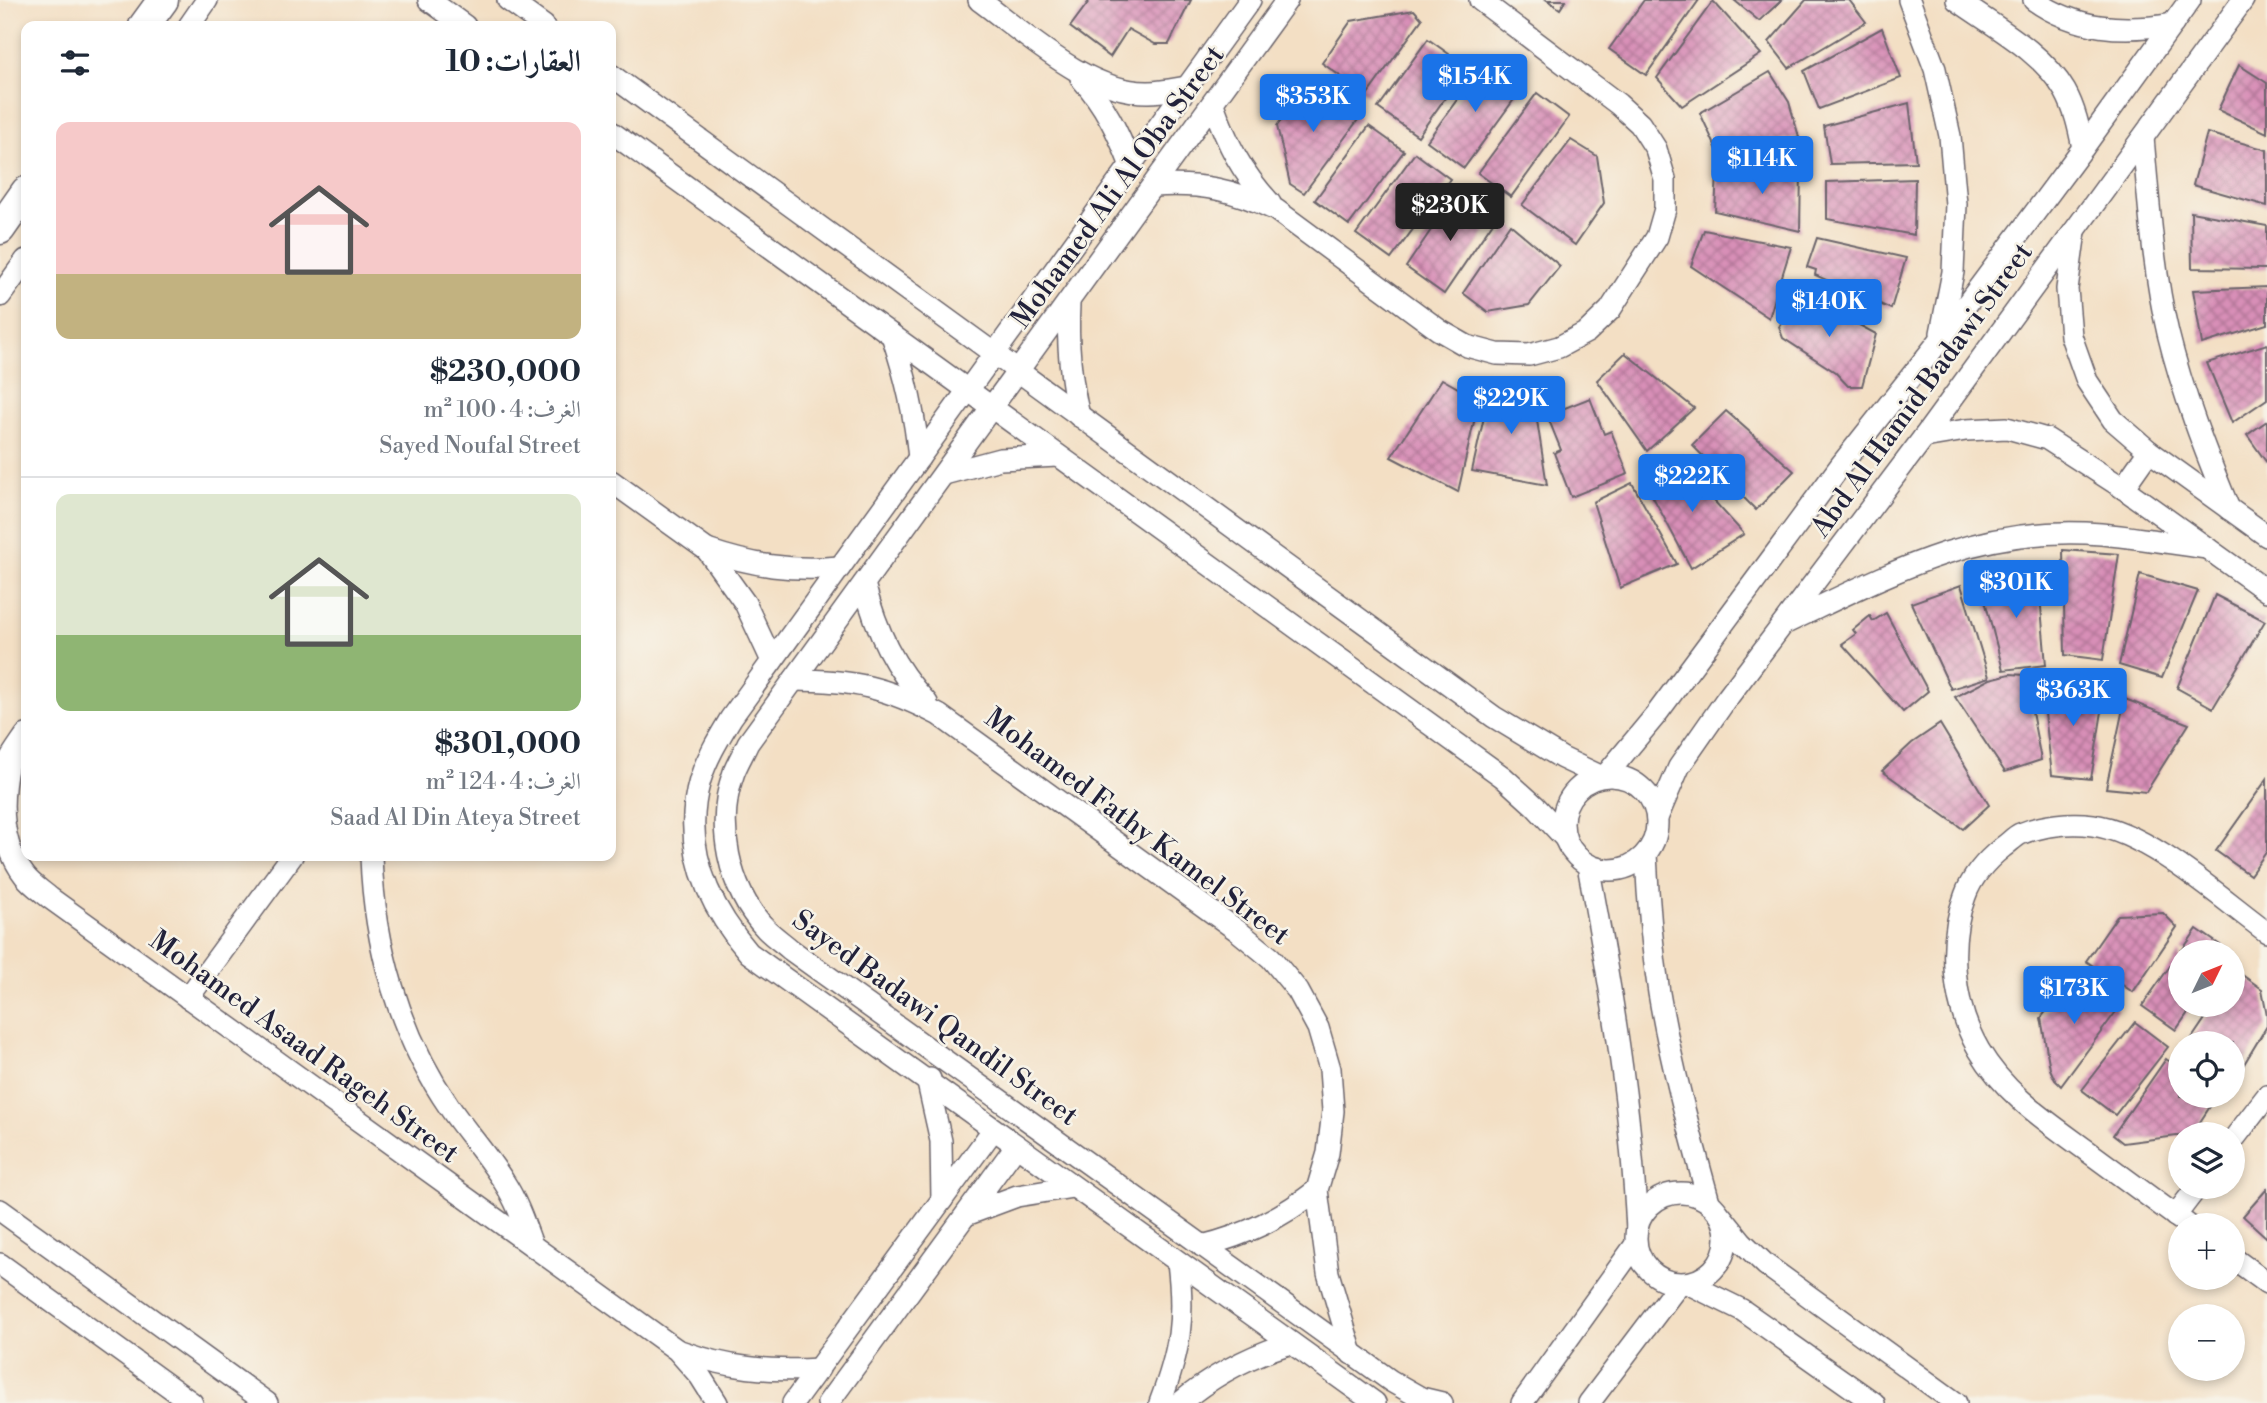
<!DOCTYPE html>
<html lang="ar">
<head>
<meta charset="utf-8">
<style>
  body { margin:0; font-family:"Libre Bodoni",Amiri,serif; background:#f6f6f7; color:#1f2937; direction:rtl; height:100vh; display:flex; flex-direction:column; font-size:26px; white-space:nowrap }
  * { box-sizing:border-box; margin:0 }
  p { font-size:23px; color:#747a83 }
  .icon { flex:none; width:38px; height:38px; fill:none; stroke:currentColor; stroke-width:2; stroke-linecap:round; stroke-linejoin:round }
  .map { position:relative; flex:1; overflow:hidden; direction:ltr }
  .details { position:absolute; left:21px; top:21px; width:595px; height:840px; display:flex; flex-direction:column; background:#fff; border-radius:14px; box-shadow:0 4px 10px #0003; direction:rtl }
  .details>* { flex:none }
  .needle { width:46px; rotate:47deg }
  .controls { position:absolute; left:2168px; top:940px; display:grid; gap:14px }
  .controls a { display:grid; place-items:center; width:77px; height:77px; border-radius:50%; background:#fff; box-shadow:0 4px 10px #0003; font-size:35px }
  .price { position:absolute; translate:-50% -60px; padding:0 16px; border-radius:7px; background:#1a73e8; color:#fff; font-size:23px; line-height:46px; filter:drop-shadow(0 2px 4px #0008) }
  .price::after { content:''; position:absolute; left:50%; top:42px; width:21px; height:16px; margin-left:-10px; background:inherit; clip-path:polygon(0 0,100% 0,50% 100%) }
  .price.selected { background:#222; color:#fff }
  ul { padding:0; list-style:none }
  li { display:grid; align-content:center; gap:14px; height:371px; padding:0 35px }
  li+li { border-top:2px solid #e0e1e3 }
  li span { display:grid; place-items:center; height:217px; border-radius:14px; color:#555 }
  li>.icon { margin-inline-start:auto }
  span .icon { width:126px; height:126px; fill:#fffc; stroke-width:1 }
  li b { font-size:30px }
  h2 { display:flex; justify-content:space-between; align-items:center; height:84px; padding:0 35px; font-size:30px }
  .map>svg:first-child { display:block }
  .building { fill:url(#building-cross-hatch) }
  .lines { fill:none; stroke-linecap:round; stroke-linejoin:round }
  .street-casing { stroke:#6b646b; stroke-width:24 }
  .secondary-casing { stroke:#6b646b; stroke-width:33 }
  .street { stroke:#fff; stroke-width:21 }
  .secondary { stroke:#fff; stroke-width:30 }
  .labels { text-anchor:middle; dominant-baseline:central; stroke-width:5; stroke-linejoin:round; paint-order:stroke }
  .street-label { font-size:28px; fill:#22223b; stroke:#f7f3e8 }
</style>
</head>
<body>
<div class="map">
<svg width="2267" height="1403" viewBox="0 0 2267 1403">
  <defs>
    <pattern id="building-cross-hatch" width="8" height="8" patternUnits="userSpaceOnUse" patternTransform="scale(1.75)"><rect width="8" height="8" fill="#d88fb7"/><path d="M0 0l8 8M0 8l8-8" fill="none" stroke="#af7496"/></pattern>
  </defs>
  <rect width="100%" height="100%" fill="#f7f3e8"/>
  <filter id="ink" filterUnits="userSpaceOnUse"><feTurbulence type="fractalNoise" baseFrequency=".0143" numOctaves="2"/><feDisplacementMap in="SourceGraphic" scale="14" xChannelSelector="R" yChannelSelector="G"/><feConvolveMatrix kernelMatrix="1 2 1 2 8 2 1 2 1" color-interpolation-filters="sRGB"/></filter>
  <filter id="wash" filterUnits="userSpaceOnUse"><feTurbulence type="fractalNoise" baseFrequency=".00686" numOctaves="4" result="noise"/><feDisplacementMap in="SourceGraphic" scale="28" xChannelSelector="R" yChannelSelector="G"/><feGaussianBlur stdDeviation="1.57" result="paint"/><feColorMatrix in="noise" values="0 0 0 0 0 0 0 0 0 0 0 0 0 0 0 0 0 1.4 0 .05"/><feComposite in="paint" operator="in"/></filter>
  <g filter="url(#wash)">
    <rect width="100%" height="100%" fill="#f3dfc4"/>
    <g id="blocks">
      <g class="building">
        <path d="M1090,0H1191L1169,44H1155L1128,29L1110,57L1070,27Z"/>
        <path d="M1547,0H1566L1560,9Z"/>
        <path d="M1644,0H1699L1646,75L1609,49Z"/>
        <path d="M1734,0H1782L1759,21Z"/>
        <path d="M1806,0H1849L1866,22L1789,68L1769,42Z"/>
        <path d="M1713,1L1761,54L1682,106L1657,78Z"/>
        <path d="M1414,10L1422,19L1367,95L1322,63L1351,21Z"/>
        <path d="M1882,28L1901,78L1819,109L1804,71Z"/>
        <path d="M1428,39L1467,67L1418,136L1378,108Z"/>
        <path d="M1486,60L1523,87L1464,168L1427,141Z"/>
        <path d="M2239,65L2267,83V133L2218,110Z"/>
        <path d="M1770,72L1789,102L1799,137L1718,152L1700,113Z"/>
        <path d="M1310,80L1360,117L1304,193L1290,184L1277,126Z"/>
        <path d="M1537,93L1569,117L1511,197L1478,173Z"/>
        <path d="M1909,103L1916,162L1830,164L1824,126Z"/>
        <path d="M1369,126L1404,151L1349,225L1315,200Z"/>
        <path d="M2207,133L2267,150V206L2193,185Z"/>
        <path d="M1571,140L1597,156L1604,203L1575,245L1522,205Z"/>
        <path d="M1415,153L1450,179L1391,259L1356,234Z"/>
        <path d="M1801,168L1800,231L1715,211L1717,173Z"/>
        <path d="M1915,179L1914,235L1827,219V182Z"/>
        <path d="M1456,193L1495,219L1444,294L1406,267Z"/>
        <path d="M2191,212L2267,226V269L2192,268Z"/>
        <path d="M1510,224L1560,266L1529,305L1488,312L1463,293Z"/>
        <path d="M1704,230L1791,247L1769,318L1691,266Z"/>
        <path d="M1817,238L1906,258L1891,309L1815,275L1816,270L1807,267Z"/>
        <path d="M2267,287V324L2202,344L2193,290Z"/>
        <path d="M1798,292L1876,334L1862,386H1848L1835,372L1783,338L1779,327Z"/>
        <path d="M2267,344V399L2232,423L2207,363Z"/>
        <path d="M1625,353L1694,408L1647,451L1597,380Z"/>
        <path d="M1442,379L1479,400L1458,492L1391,457Z"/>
        <path d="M1492,381L1532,388L1547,485L1472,471Z"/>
        <path d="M1590,398L1604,434L1611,431L1628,474L1571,497L1554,453L1561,450L1547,415Z"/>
        <path d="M1726,411L1794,471L1756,510L1692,445Z"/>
        <path d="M2267,421V463L2247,435Z"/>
        <path d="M1677,460L1744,534L1691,568L1646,484Z"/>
        <path d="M1632,483L1677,564L1620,588L1593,502Z"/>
        <path d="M2063,550L2119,554L2103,660L2065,655Z"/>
        <path d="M2038,573L2046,665L2003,670L1980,581Z"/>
        <path d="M2140,574L2198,591L2162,678L2119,665Z"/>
        <path d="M1961,585L1989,677L1951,689L1911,603Z"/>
        <path d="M2215,595L2265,621L2213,708L2177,688Z"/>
        <path d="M1886,613L1928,691L1903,712L1842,644L1856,634L1853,630L1870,616L1873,621Z"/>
        <path d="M2010,674L2025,675L2041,760L2005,772L1955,697L1990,679Z"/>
        <path d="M2042,687H2106L2091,779L2052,775Z"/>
        <path d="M2125,699L2189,724L2146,792L2106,788Z"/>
        <path d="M1940,724L1989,805L1963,829L1882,771L1912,743Z"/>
        <path d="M2267,779V851L2250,875L2216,851Z"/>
        <path d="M2163,913L2177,927L2133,992L2086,961L2118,915Z"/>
        <path d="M2197,929L2230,952H2181Z"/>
        <path d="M2180,952V1004H2194L2176,1030L2142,1006Z"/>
        <path d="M2238,972L2262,989L2267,1015V1026L2238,1074L2233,1070V1043H2198L2192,1038L2215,1004H2233V979Z"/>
        <path d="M2073,976L2118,1009L2061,1086L2055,1080L2050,1069L2041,1018Z"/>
        <path d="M2135,1022L2168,1047L2115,1115L2082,1090Z"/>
        <path d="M2166,1059L2180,1069V1096H2217L2192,1134L2123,1143L2113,1135Z"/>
        <path d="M2267,1189V1238L2243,1216Z"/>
      </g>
    </g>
  </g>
  <g filter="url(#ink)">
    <use href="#blocks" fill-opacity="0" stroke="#6b646b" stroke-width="2"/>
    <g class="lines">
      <defs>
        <g id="street">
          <path d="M429,0L465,26"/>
          <path d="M508,0L544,26"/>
          <path d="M979,0C1027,35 1087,93 1149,92C1162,92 1175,89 1187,87"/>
          <path d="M1250,0L731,718C719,738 707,757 700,780C681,846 707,904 749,953L1375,1403"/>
          <path d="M1287,0L748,743C744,752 738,762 734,772C715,824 728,889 766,929C774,937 783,943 791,950L1391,1381L1421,1398L1442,1403"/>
          <path d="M1909,0L1935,69L1950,136L1956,204L1953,272L1941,333"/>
          <path d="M1957,0C1993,26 2042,51 2065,91C2075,109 2079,128 2083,148"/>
          <path d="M2034,0C2076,30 2124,32 2173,24"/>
          <path d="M189,26L207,0"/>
          <path d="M611,75L1494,717L1562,758L1600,776"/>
          <path d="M1081,78C1105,105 1118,132 1131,166"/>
          <path d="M1213,104C1228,145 1240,170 1270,203"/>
          <path d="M611,132L1503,777L1535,806L1565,838"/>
          <path d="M2143,138C2149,203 2153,270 2168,333C2183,394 2205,451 2229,509"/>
          <path d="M1154,186C1201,183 1233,189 1276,210L1439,330L1467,346L1497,354L1529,355L1559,347L1587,332L1610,310L1657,237L1665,209V179L1656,149L1640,124L1618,104L1480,0"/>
          <path d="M2075,231L2067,289L2071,336L2087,381L2113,420L2149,451L2267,536"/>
          <path d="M0,296L26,260"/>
          <path d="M1069,304C1067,343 1070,378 1079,416"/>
          <path d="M892,335C906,376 915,415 919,458"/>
          <path d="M1924,437L1966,430L2007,428L2047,439L2123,488L2267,591"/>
          <path d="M944,474L1000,459L1058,456"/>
          <path d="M611,481L707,550L745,603L772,661"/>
          <path d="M2123,488L2149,451"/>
          <path d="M707,550C754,566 791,571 840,567"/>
          <path d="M864,584C877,632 893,667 927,703"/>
          <path d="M1788,622C1887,575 1971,528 2086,533C2126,535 2167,543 2207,548"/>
          <path d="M794,680C853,680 886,687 939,715L1238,931L1271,958L1298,991L1318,1028L1330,1069L1333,1111L1328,1153L1317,1190L1328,1273L1352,1354"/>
          <path d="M26,735C20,744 13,753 8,763C0,801 0,844 25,876C32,885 42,891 50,898L677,1350L700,1376L717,1403"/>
          <path d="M1606,775L1655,716L1841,465L1940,340L2083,148L2190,0"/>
          <circle cx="1610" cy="823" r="47"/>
          <path d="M1657,818L1679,767L1725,701L1924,437L2243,0"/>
          <path d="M1646,854C1648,901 1652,947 1659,993C1671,1064 1690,1133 1709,1202"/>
          <path d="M371,856C374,945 399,1034 450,1108C467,1133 488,1156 504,1182C517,1202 524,1223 532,1245"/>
          <path d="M1588,865C1611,988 1631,1104 1637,1230"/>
          <path d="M188,998L292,856"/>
          <path d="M930,1079L928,1083L941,1141L942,1200"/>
          <path d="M2233,1140L2267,1096"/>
          <circle cx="1681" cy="1238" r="45"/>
          <path d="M0,1210L267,1403"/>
          <path d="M966,1215L1017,1196L1073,1187"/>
          <path d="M1721,1216L1742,1242L1766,1265L1956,1403"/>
          <path d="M2175,1216L2198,1186"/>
          <path d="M2188,1225C2154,1200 2120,1175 2086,1150C2045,1120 2005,1094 1979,1050C1953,1006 1947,943 1965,896C1972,876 1988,859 2003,847C2009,843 2014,837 2020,834C2042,825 2070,822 2093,825C2148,832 2222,899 2267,932"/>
          <path d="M1202,1246C1246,1235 1281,1218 1317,1190"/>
          <path d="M2233,1258L2267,1283"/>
          <path d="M0,1264L192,1403"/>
          <path d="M1687,1283L1742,1310L1874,1403"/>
          <path d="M680,1351C728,1368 767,1372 819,1369"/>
          <path d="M793,1403L993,1130"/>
          <path d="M828,1403L1016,1146"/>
          <path d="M1160,1403C1180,1350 1185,1319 1178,1262"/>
          <path d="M1180,1403C1214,1374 1249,1356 1291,1343"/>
          <path d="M1522,1403L1636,1244"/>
          <path d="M1589,1403L1679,1284"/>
        </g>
        <g id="secondary">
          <path d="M144,26L163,0"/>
          <path d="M0,229L26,192"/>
        </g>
      </defs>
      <use href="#street" class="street-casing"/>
      <use href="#secondary" class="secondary-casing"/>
      <use href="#street" class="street"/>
      <use href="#secondary" class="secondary"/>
    </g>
  </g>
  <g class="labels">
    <g class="street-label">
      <text transform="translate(1118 187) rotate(-54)">Mohamed Ali Al Oba Street</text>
      <text transform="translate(1922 390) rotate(-54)">Abd Al Hamid Badawi Street</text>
      <text transform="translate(1137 827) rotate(37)">Mohamed Fathy Kamel Street</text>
      <text transform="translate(935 1018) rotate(36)">Sayed Badawi Qandil Street</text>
      <text transform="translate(304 1047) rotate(36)">Mohamed Asaad Rageh Street</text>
    </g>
  </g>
</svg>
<div class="controls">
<a><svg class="needle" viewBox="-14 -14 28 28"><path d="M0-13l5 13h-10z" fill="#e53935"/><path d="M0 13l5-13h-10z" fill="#747a83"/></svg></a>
<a><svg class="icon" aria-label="locate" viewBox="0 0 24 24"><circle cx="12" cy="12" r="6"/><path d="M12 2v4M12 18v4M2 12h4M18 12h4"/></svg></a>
<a><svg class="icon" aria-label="layers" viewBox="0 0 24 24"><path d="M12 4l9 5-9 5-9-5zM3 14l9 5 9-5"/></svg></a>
<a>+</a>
<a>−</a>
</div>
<b class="price" style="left:1475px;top:114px">$154K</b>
<b class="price" style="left:1313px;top:134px">$353K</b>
<b class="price" style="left:1762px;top:196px">$114K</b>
<b class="price selected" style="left:1450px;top:243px">$230K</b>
<b class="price" style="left:1829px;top:339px">$140K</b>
<b class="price" style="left:1511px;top:436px">$229K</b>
<b class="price" style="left:1692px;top:514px">$222K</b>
<b class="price" style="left:2016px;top:620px">$301K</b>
<b class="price" style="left:2073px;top:728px">$363K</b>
<b class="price" style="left:2074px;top:1026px">$173K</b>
<section class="details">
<h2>العقارات: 10<svg class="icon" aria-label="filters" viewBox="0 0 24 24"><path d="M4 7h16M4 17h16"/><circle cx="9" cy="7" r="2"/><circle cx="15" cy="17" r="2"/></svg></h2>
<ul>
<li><span style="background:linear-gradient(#f6c9c9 70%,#c2b280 0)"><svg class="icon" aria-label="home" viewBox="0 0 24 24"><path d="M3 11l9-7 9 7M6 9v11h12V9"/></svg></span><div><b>$230,000</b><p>الغرف: 4 · 100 m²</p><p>Sayed Noufal Street</p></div></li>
<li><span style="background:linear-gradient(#dfe7d0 65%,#8fb573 0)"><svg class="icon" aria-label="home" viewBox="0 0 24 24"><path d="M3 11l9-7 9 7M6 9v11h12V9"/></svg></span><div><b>$301,000</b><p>الغرف: 4 · 124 m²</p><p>Saad Al Din Ateya Street</p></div></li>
</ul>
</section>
</div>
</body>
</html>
